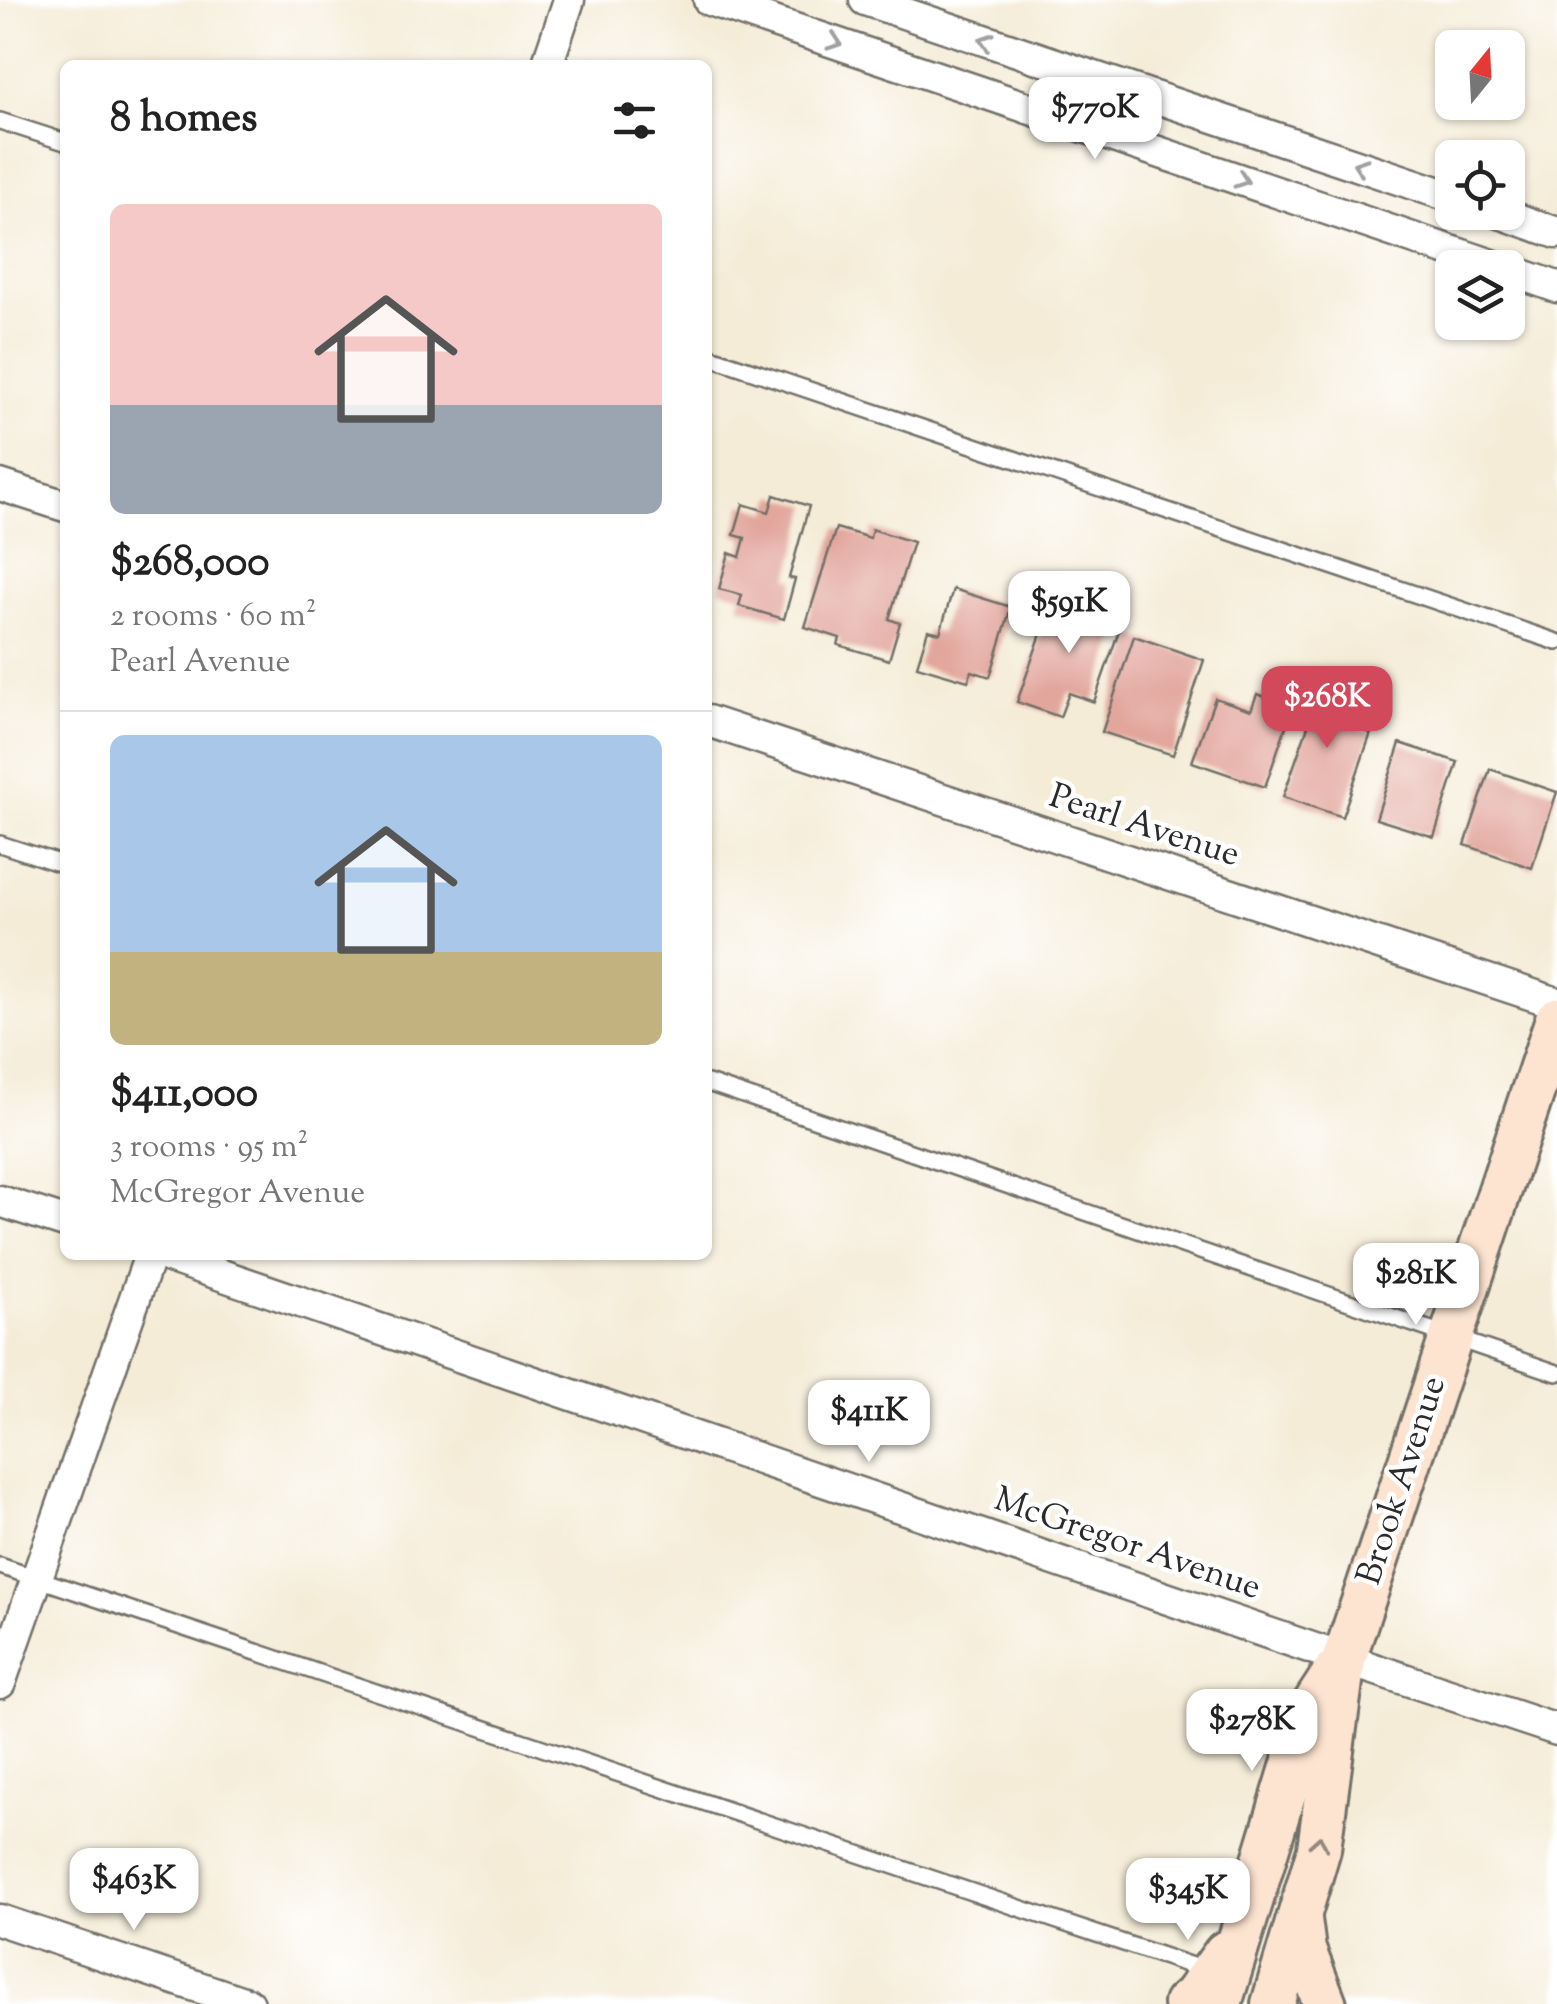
<!DOCTYPE html>
<html lang="en">
<head>
<meta charset="utf-8">
<style>
  body { margin:0; font-family:"Sorts Mill Goudy",serif; background:#f2f2f2; color:#222; height:100vh; display:flex; flex-direction:column; font-size:38px; white-space:nowrap }
  * { box-sizing:border-box; margin:0 }
  p { font-size:32px; color:#767676 }
  .icon { flex:none; width:55px; height:55px; fill:none; stroke:currentColor; stroke-width:2; stroke-linecap:round; stroke-linejoin:round }
  .map { position:relative; flex:1; overflow:hidden }
  .details { position:absolute; left:60px; top:60px; width:652px; height:1200px; display:flex; flex-direction:column; background:#fff; border-radius:15px; box-shadow:0 2px 8px #0004 }
  .details>* { flex:none }
  .needle { width:65px; rotate:18deg }
  .fabs { position:absolute; left:1435px; top:30px; display:grid; gap:20px }
  .fabs a { display:grid; place-items:center; width:90px; height:90px; border-radius:15px; background:#fff; box-shadow:0 2px 8px #0004; font-size:50px }
  .price { position:absolute; translate:-50% -85px; padding:0 22px; border-radius:20px; background:#fff; color:#222; font-size:32px; line-height:65px; filter:drop-shadow(0 2px 5px #0008) }
  .price::after { content:''; position:absolute; left:50%; top:60px; width:30px; height:22px; margin-left:-15px; background:inherit; clip-path:polygon(0 0,100% 0,50% 100%) }
  .price.current { background:#d1495b; color:#fff }
  ul { padding:0; list-style:none }
  li { display:grid; align-content:center; gap:20px; height:530px; padding:0 50px }
  li+li { border-top:2px solid #e0e0e0 }
  li span { display:grid; place-items:center; height:310px; border-radius:15px; color:#555 }
  li>.icon { margin-inline-start:auto }
  span .icon { width:180px; height:180px; fill:#fffc; stroke-width:1 }
  li b { font-size:42px }
  h2 { display:flex; justify-content:space-between; align-items:center; height:120px; padding:0 50px; font-size:42px }
  .map>svg:first-child { display:block }
  .building { fill:#e2a69c }
  .lines { fill:none; stroke-linecap:round; stroke-linejoin:round }
  .lane-casing { stroke:#726f68; stroke-width:20 }
  .street-casing { stroke:#726f68; stroke-width:35 }
  .secondary-casing { stroke:#726f68; stroke-width:48 }
  .lane { stroke:#fff; stroke-width:15 }
  .street { stroke:#fff; stroke-width:30 }
  .secondary { stroke:#fde4d1; stroke-width:42 }
  .oneway { stroke:#a0a0a0 }
  .oneway2 { stroke:#94887e }
  .labels { text-anchor:middle; dominant-baseline:central; stroke-width:9; stroke-linejoin:round; paint-order:stroke }
  .street-label { font-size:35px; fill:#2b2b2b; stroke:#fff }
</style>
</head>
<body>
<div class="map">
<svg width="1557" height="2004" viewBox="0 0 1557 2004">
  <rect width="100%" height="100%" fill="#fff"/>
  <filter id="ink" filterUnits="userSpaceOnUse"><feTurbulence type="fractalNoise" baseFrequency=".01" numOctaves="2"/><feDisplacementMap in="SourceGraphic" scale="20" xChannelSelector="R" yChannelSelector="G"/><feConvolveMatrix kernelMatrix="1 2 1 2 8 2 1 2 1" color-interpolation-filters="sRGB"/></filter>
  <filter id="wash" filterUnits="userSpaceOnUse"><feTurbulence type="fractalNoise" baseFrequency=".0048" numOctaves="4" result="noise"/><feDisplacementMap in="SourceGraphic" scale="40" xChannelSelector="R" yChannelSelector="G"/><feGaussianBlur stdDeviation="2.25" result="paint"/><feColorMatrix in="noise" values="0 0 0 0 0 0 0 0 0 0 0 0 0 0 0 0 0 1.4 0 .05"/><feComposite in="paint" operator="in"/></filter>
  <g filter="url(#wash)">
    <rect width="100%" height="100%" fill="#f5ecd8"/>
    <g id="blocks">
      <g class="building">
        <path d="M774,495L809,506L789,578L795,579L784,619L739,606L742,595L719,589L729,553L740,557L745,538L734,535L743,504L769,512Z"/>
        <path d="M836,528L870,538L872,529L913,542L889,619L900,623L889,660L838,645L840,638L805,627Z"/>
        <path d="M953,589L1011,607L990,677L972,671L968,681L917,666L928,630L940,633Z"/>
        <path d="M1055,594L1123,619L1094,702L1069,693L1060,717L1017,702Z"/>
        <path d="M1134,636L1204,660L1173,755L1102,732Z"/>
        <path d="M1315,676L1352,689L1340,722L1371,733L1342,817L1283,797L1308,726L1299,723Z"/>
        <path d="M1257,694L1293,706L1265,787L1192,762L1215,698L1251,710Z"/>
        <path d="M1400,743L1458,762L1434,837L1376,819Z"/>
        <path d="M1490,769L1557,792L1532,868L1465,845Z"/>
      </g>
    </g>
  </g>
  <g filter="url(#ink)">
    <use href="#blocks" fill-opacity="0" stroke="#726f68" stroke-width="2.5"/>
    <g class="lines">
      <defs>
        <g id="lane">
          <path d="M0,121L65,142"/>
          <path d="M708,356L1557,642"/>
          <path d="M0,844L65,865"/>
          <path d="M708,1083L1557,1373"/>
          <path d="M0,1566L1210,1972"/>
        </g>
        <g id="street">
          <path d="M709,0L1501,268"/>
          <path d="M865,0L1452,197"/>
          <path d="M547,65L569,0"/>
          <path d="M1497,212L1557,233"/>
          <path d="M1508,270L1557,287"/>
          <path d="M0,485L65,506"/>
          <path d="M708,721L1557,1003"/>
          <path d="M0,1201L65,1222"/>
          <path d="M163,1255L1344,1659L1557,1730"/>
          <path d="M0,1683L150,1255"/>
          <path d="M0,1920L249,2004"/>
        </g>
        <g id="secondary">
          <path d="M1300,1919L1304,1950L1325,2004"/>
          <path d="M1185,2004L1194,1996L1225,1953"/>
          <path d="M1220,2004L1309,1712L1335,1672"/>
          <path d="M1273,2004L1319,1849L1344,1659L1557,1019"/>
        </g>
      </defs>
      <use href="#lane" class="lane-casing"/>
      <use href="#street" class="street-casing"/>
      <use href="#secondary" class="secondary-casing"/>
      <use href="#lane" class="lane"/>
      <use href="#street" class="street"/>
      <use href="#secondary" class="secondary"/>
    </g>
    <defs><path id="oneway-chevron" d="M-2-3.5L2.5 0L-2 3.5" fill="none" stroke-width="1.6" stroke-linecap="round" stroke-linejoin="round" transform="scale(2.5)"/></defs>
    <g class="oneway">
      <use href="#oneway-chevron" transform="translate(986 41) rotate(-161)"/>
      <use href="#oneway-chevron" transform="translate(835 42) rotate(19)"/>
      <use href="#oneway-chevron" transform="translate(1360 166) rotate(-161)"/>
      <use href="#oneway-chevron" transform="translate(1242 180) rotate(19)"/>
    </g>
    <use class="oneway2" href="#oneway-chevron" transform="translate(1319 1843) rotate(-79)"/>
  </g>
  <g class="labels">
    <g class="street-label">
      <text transform="translate(1144 827) rotate(18)">Pearl Avenue</text>
      <text transform="translate(1403 1481) rotate(-72)">Brook Avenue</text>
      <text transform="translate(1127 1545) rotate(19)">McGregor Avenue</text>
    </g>
  </g>
</svg>
<div class="fabs">
<a><svg class="needle" viewBox="-14 -14 28 28"><path d="M0-13l5 13h-10z" fill="#e53935"/><path d="M0 13l5-13h-10z" fill="#767676"/></svg></a>
<a><svg class="icon" aria-label="locate" viewBox="0 0 24 24"><circle cx="12" cy="12" r="6"/><path d="M12 2v4M12 18v4M2 12h4M18 12h4"/></svg></a>
<a><svg class="icon" aria-label="layers" viewBox="0 0 24 24"><path d="M12 4l9 5-9 5-9-5zM3 14l9 5 9-5"/></svg></a>
</div>
<b class="price" style="left:1095px;top:162px">$770K</b>
<b class="price" style="left:1069px;top:656px">$591K</b>
<b class="price current" style="left:1327px;top:751px">$268K</b>
<b class="price" style="left:1416px;top:1328px">$281K</b>
<b class="price" style="left:869px;top:1465px">$411K</b>
<b class="price" style="left:1252px;top:1774px">$278K</b>
<b class="price" style="left:134px;top:1933px">$463K</b>
<b class="price" style="left:1188px;top:1943px">$345K</b>
<section class="details">
<h2>8 homes<svg class="icon" aria-label="filters" viewBox="0 0 24 24"><path d="M4 7h16M4 17h16"/><circle cx="9" cy="7" r="2"/><circle cx="15" cy="17" r="2"/></svg></h2>
<ul>
<li><span style="background:linear-gradient(#f6c9c9 65%,#9aa5b1 0)"><svg class="icon" aria-label="home" viewBox="0 0 24 24"><path d="M3 11l9-7 9 7M6 9v11h12V9"/></svg></span><div><b>$268,000</b><p>2 rooms · 60 m²</p><p>Pearl Avenue</p></div></li>
<li><span style="background:linear-gradient(#a9c7e8 70%,#c2b280 0)"><svg class="icon" aria-label="home" viewBox="0 0 24 24"><path d="M3 11l9-7 9 7M6 9v11h12V9"/></svg></span><div><b>$411,000</b><p>3 rooms · 95 m²</p><p>McGregor Avenue</p></div></li>
</ul>
</section>
</div>
</body>
</html>
